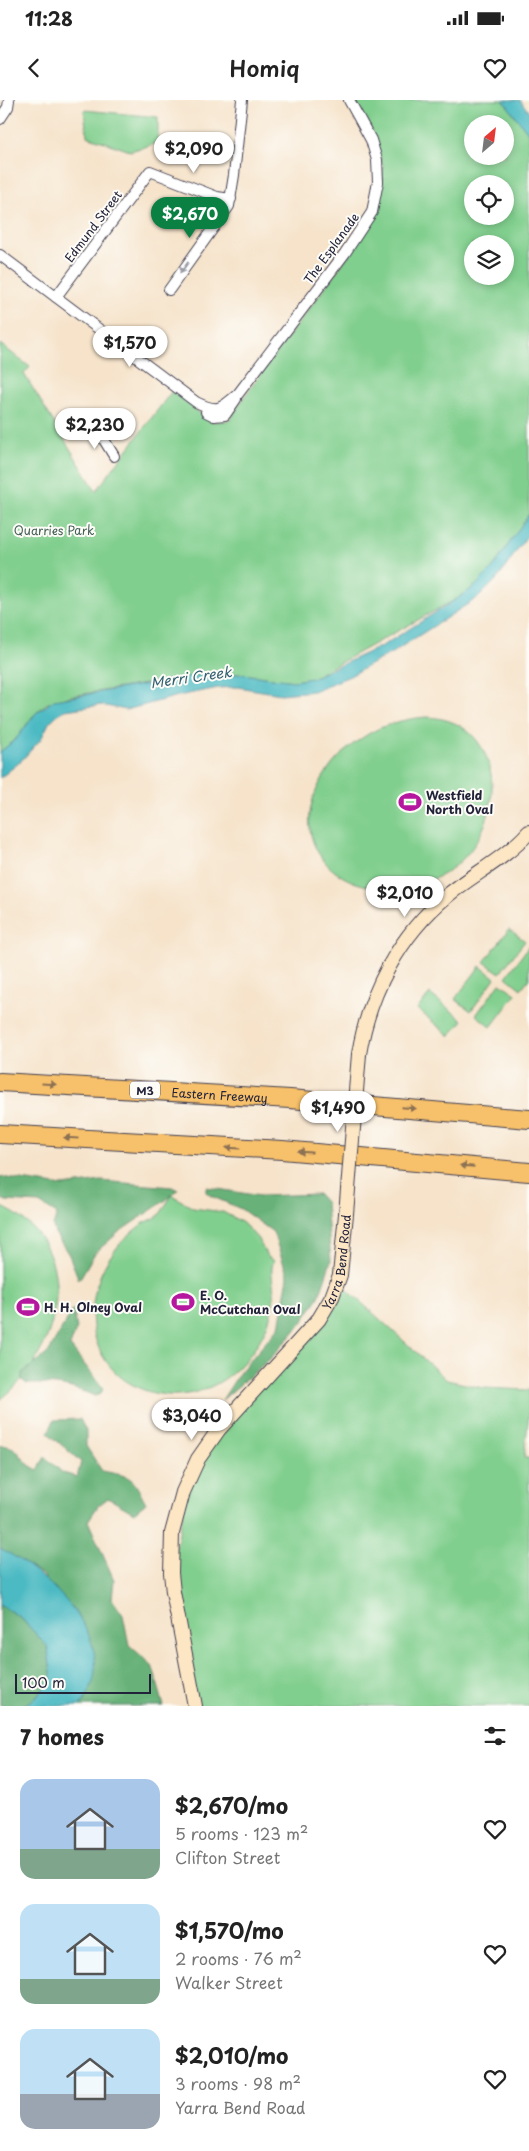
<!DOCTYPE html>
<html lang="en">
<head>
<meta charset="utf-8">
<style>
  body { margin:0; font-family:"Playpen Sans",sans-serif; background:#f6f6f6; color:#222; height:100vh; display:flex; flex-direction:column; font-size:19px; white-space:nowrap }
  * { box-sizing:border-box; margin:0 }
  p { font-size:16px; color:#767676 }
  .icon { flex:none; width:28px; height:28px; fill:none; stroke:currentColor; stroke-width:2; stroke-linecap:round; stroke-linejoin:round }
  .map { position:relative; height:1606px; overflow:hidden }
  .panel { display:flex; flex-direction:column; background:#fff; flex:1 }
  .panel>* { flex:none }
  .needle { width:32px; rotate:28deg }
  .tools { position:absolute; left:464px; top:15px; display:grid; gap:10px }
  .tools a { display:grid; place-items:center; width:50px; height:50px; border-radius:50%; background:#fff; box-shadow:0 2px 8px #0003; font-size:25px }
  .scale { position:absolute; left:15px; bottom:12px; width:136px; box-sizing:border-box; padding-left:5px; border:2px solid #22223b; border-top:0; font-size:14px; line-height:18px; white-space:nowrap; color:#22223b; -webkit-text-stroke:4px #fdfcf7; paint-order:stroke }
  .price { position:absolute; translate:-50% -42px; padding:0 11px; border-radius:18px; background:#fff; color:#222; font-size:16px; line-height:32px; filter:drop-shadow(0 1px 2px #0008) }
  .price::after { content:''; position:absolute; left:50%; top:30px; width:15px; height:11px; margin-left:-8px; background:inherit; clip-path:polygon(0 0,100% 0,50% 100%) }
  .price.current { background:#0b8043; color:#fff }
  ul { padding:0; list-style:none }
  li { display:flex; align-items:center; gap:15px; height:125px; padding:0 20px }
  li span { display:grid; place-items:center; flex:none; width:140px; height:100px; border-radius:15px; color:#555 }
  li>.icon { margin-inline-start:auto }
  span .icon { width:60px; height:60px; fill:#fffc; stroke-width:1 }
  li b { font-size:21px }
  h2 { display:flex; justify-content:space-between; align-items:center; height:60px; padding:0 20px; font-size:21px }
  .status { display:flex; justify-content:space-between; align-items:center; height:35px; padding:0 25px; background:#fff; direction:ltr }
  .status svg { height:14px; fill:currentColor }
  header { display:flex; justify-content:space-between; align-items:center; height:65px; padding:0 20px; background:#fff; font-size:22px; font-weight:600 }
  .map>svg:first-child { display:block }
  .green { fill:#81cf8e; stroke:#527864; fill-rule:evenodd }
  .forest { fill:#68b279; stroke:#456a5a }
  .water { fill:#4bbac3; stroke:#366e7f }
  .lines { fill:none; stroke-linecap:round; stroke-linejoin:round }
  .street-casing { stroke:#423f50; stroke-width:12 }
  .secondary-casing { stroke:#423f50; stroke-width:16 }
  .highway-casing { stroke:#423f50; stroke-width:20 }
  .street { stroke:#fff; stroke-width:10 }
  .secondary { stroke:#fce6c4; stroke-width:14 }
  .highway { stroke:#f7c06b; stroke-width:18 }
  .secondary-bridge-casing { stroke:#423f50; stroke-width:16; stroke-linecap:butt }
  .secondary-bridge { stroke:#fce6c4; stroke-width:14 }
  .oneway { fill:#9c9ca7 }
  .oneway2 { fill:#8c7153 }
  .labels { text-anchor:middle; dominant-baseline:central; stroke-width:4; stroke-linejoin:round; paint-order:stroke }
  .shield { fill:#fdfcf7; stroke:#646373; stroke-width:1 }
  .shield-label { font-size:11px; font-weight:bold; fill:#22223b }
  .street-label { font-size:12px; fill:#22223b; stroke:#fdfcf7 }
  .park-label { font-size:12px; fill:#435f58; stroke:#fdfcf7 }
  .poi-label { font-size:12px; font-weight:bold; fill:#22223b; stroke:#fdfcf7; text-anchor:start }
  .water-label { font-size:14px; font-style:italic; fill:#325f71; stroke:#fdfcf7 }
</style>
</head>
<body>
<div class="status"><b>11:28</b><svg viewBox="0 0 49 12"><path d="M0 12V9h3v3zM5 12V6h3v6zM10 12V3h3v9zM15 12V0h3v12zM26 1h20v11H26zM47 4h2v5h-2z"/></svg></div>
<header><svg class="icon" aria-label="back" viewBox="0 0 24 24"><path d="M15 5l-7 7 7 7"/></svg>Homiq<svg class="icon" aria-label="heart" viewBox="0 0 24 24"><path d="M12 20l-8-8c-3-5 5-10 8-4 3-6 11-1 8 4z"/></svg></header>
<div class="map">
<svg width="529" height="1606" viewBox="0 0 529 1606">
  <rect width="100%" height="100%" fill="#fdfcf7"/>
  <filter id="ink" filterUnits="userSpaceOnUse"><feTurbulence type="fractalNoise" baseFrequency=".02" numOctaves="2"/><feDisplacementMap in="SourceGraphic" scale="10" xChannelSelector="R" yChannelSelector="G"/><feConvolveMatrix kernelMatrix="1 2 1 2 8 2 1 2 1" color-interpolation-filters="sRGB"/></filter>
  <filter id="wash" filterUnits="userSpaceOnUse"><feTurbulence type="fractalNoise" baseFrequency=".0096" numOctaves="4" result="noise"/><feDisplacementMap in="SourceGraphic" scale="20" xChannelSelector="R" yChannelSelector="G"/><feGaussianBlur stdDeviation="1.12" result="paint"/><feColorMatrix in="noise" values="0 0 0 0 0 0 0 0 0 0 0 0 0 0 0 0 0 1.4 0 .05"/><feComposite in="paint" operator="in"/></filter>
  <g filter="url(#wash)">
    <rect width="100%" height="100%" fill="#f6e3ca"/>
    <g class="green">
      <path d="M354,0H503L529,34V414L492,469L475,486L460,497L312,578L294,581L242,574L200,575L71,596L46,604L32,617L16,639L0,652V244L30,267L24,274L96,391L172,291L211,322L230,320L247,293L371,125L381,103L383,67L372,31ZM472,24H505V56H472ZM472,84H505V116H472ZM472,144H505V176H472Z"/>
      <path d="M84,10L158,17V43L130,51L87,36Z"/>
      <path d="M426,617C529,619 509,794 383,788C362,787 339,779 325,762C289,720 322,663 362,638C381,625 403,619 426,617Z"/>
      <path d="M509,829L525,841L500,873L484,862Z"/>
      <path d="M529,846V879L521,889L506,877Z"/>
      <path d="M480,866L495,878L471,911L455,899Z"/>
      <path d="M500,883L516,894L491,927L476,915Z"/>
      <path d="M430,894L463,920L450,936L417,909Z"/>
      <path d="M172,1095L193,1108L223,1112L243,1123L258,1139L267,1156L274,1161C269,1170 274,1183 274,1194C273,1219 261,1243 244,1262C180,1333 68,1282 97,1185C104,1161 120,1140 141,1125C146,1121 156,1119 160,1114C164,1108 168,1101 172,1095Z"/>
      <path d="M0,1106C86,1143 63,1252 0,1300Z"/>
      <path d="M343,1186L447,1280L483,1288L529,1290V1313L524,1358H529V1606H195L171,1473L191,1372L332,1197Z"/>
    </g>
    <g class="forest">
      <path d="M0,1077L63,1086L101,1081L172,1087L178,1090L166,1100L119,1132L95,1153L79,1180L69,1155L55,1133L53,1126L57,1114L39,1103L6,1101L0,1098Z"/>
      <path d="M206,1087L260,1096L318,1094L326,1103L331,1161L319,1197L301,1224L271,1258L222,1300L240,1272L279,1227L288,1177L273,1132L241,1109L211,1096L206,1092Z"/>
      <path d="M73,1209L77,1228L70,1246L103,1288L101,1294L95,1296C72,1286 51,1283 27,1284L22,1280V1273L48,1253Z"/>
      <path d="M80,1319L86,1331V1346L102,1371C133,1377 131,1375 146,1403L134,1413L108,1398L98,1406L88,1421L114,1480L112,1499L123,1515L129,1545L152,1565L164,1606H80L85,1600L44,1476L0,1448V1346C16,1344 18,1354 27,1363C30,1366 34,1368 38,1370L45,1357L63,1373L77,1377L81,1362L48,1333L54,1320Z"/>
      <path d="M0,1505L20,1517L47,1546L52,1578C32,1603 33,1606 0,1606Z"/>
    </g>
    <g class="water">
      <path d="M503,0H520L529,12V34Z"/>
      <path d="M529,414V433L498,478L479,497L395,551L350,576L313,591L281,594L237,587L218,588L178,596L126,610L101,605L65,610L57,615L49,623L41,639L20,662L0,678V652L16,639L36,613L54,600L200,575L242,574L294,581L312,578L382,546L460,497L475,486L492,469Z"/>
      <path d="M0,1448C50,1475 129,1546 80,1606H23L36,1598L52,1578L47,1546L20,1517L0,1505Z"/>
    </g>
  </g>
  <g filter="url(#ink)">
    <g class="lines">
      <defs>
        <g id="street">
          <path d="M0,19L8,7L9,0"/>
          <path d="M0,155L196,302C218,313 221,309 238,294L345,153L372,112L378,82L377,60L371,40L349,0"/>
          <path d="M169,190L229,106L234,75L242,0"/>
          <path d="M56,197L150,71L217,97L231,99"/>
          <path d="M206,312L214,316L225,315L236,299"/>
          <path d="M98,330L114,356"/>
        </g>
        <g id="secondary">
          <path d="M359,954C369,893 399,835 448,795C475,773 506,758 529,732"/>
          <path id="s1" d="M195,1606L173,1492L171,1473L172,1433L183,1392L198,1359L219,1329L319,1219L332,1197L340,1175L346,1114"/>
        </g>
        <g id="highway">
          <path id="s2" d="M0,982L290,999L529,1019"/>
          <path d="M0,1034L282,1050L529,1072"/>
        </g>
      </defs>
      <use href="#street" class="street-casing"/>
      <use href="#secondary" class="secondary-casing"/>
      <use href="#highway" class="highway-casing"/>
      <use href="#street" class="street"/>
      <use href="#secondary" class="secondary"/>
      <use href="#highway" class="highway"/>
      <defs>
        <path id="secondary-bridge" d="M346,1114L359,954"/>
      </defs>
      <use href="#secondary-bridge" class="secondary-bridge-casing"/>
      <use href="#secondary-bridge" class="secondary-bridge"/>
    </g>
    <defs><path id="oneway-solid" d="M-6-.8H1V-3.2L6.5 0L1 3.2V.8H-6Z" transform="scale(1.25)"/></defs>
    <use class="oneway" href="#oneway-solid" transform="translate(184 168) rotate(126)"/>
    <g class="oneway2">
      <use href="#oneway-solid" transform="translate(49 984) rotate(3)"/>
      <use href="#oneway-solid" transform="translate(409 1008) rotate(5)"/>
      <use href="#oneway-solid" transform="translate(71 1038) rotate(-177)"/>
      <use href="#oneway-solid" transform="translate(233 1048) rotate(-177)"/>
      <use href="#oneway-solid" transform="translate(305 1052) rotate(-176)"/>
      <use href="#oneway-solid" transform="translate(467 1066) rotate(-175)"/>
    </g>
  </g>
  <defs>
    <symbol id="stadium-bare" viewBox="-9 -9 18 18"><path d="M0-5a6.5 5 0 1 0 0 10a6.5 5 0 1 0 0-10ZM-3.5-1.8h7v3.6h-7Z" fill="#b5179e" stroke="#fdfcf7" stroke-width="2.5" paint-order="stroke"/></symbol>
  </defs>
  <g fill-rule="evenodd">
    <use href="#stadium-bare" x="394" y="686" width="32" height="32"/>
    <use href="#stadium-bare" x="167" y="1186" width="32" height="32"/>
    <use href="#stadium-bare" x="12" y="1191" width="32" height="32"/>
  </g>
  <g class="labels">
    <rect class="shield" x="130" y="981.5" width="30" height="17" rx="4"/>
    <g class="shield-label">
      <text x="145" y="990">M3</text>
    </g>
    <g class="street-label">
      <text transform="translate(93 126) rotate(-53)">Edmund Street</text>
      <text transform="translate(331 148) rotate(-54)">The Esplanade</text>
      <text stroke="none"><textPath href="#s2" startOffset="220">Eastern Freeway</textPath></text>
      <text stroke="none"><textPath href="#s1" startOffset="500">Yarra Bend Road</textPath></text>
    </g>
    <g class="park-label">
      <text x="54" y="430">Quarries Park</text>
    </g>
    <g class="poi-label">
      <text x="426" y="695">Westfield<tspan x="426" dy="14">North Oval</tspan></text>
      <text x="200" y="1195">E. O.<tspan x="200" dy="14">McCutchan Oval</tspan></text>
      <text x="44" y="1207">H. H. Olney Oval</text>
    </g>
    <g class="water-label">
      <text transform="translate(191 577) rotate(-8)">Merri Creek</text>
    </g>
  </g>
</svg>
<div class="tools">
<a><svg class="needle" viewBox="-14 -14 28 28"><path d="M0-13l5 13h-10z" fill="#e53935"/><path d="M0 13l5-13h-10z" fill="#767676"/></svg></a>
<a><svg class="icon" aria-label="locate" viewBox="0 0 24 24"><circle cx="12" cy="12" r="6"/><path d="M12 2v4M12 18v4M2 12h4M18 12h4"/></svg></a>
<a><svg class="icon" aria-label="layers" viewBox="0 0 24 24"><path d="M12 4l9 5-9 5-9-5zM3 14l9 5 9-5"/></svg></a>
</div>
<div class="scale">100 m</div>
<b class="price" style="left:194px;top:74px">$2,090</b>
<b class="price current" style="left:190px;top:139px">$2,670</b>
<b class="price" style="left:130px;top:268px">$1,570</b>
<b class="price" style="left:95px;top:350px">$2,230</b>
<b class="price" style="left:405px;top:818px">$2,010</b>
<b class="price" style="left:338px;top:1033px">$1,490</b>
<b class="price" style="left:192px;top:1341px">$3,040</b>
</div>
<section class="panel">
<h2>7 homes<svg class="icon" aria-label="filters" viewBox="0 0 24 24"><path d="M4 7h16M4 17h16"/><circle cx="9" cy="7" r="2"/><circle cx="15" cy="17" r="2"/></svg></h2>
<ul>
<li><span style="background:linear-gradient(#a9c7e8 70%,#7fa58c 0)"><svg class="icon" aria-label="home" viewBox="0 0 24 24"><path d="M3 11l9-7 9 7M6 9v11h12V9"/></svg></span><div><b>$2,670/mo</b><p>5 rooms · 123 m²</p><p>Clifton Street</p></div><svg class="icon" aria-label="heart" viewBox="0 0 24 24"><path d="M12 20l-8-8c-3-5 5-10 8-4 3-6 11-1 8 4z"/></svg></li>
<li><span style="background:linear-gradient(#bfe0f5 75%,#7fa58c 0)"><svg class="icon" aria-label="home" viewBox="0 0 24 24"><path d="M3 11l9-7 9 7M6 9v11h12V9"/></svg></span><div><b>$1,570/mo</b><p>2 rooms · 76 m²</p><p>Walker Street</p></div><svg class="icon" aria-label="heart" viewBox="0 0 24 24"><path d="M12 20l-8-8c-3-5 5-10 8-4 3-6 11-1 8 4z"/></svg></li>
<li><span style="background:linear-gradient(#bfe0f5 65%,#9aa5b1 0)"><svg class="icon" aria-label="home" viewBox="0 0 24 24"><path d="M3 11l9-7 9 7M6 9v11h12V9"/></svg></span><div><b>$2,010/mo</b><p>3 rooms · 98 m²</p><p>Yarra Bend Road</p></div><svg class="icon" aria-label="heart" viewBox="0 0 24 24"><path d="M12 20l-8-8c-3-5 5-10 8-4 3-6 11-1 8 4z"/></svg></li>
</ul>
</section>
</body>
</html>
